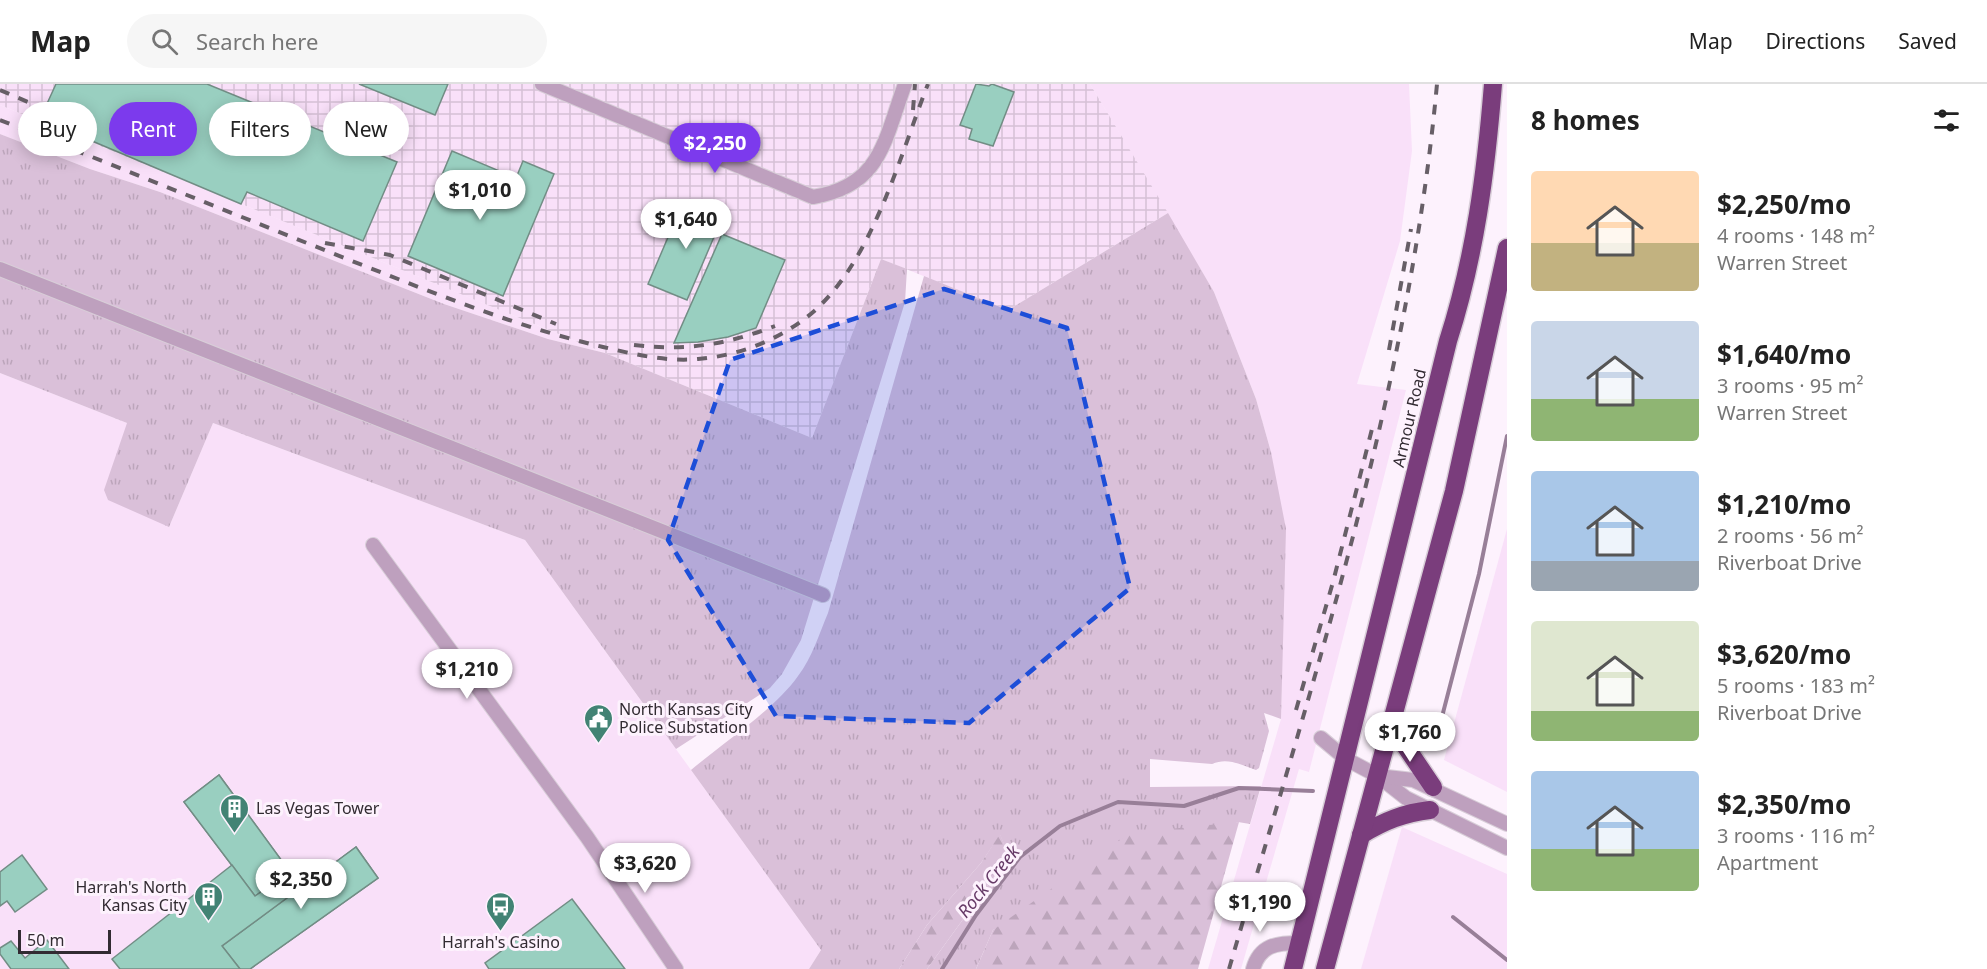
<!DOCTYPE html>
<html lang="en">
<head>
<meta charset="utf-8">
<style>
  body { margin:0; font-family:"Noto Sans",sans-serif; background:#f6f6f6; color:#222; height:100vh; display:flex; flex-direction:column; font-size:22px; white-space:nowrap }
  * { box-sizing:border-box; margin:0 }
  p { font-size:20px; color:#767676 }
  .icon { flex:none; width:33px; height:33px; fill:none; stroke:currentColor; stroke-width:2; stroke-linecap:round; stroke-linejoin:round }
  .map { position:relative; flex:1; overflow:hidden }
  .panel { display:flex; flex-direction:column; background:#fff; width:480px }
  .panel>* { flex:none }
  .top-card { position:absolute; left:18px; top:18px; width:570px; height:54px; display:flex; gap:12px }
  .scale { position:absolute; left:18px; bottom:15px; width:93px; box-sizing:border-box; padding-left:6px; border:3px solid #322b32; border-top:0; font-size:16px; line-height:21px; white-space:nowrap; color:#322b32; -webkit-text-stroke:4px #fdf2fd; paint-order:stroke }
  .price { position:absolute; translate:-50% -51px; padding:0 14px; border-radius:21px; background:#fff; color:#222; font-size:20px; line-height:39px; filter:drop-shadow(0 2px 3px #0008) }
  .price::after { content:''; position:absolute; left:50%; top:36px; width:18px; height:14px; margin-left:-9px; background:inherit; clip-path:polygon(0 0,100% 0,50% 100%) }
  .price.active { background:#7c3aed; color:#fff }
  ul { padding:0; list-style:none }
  li { display:flex; align-items:center; gap:18px; height:150px; padding:0 24px }
  li span { display:grid; place-items:center; flex:none; width:168px; height:120px; border-radius:6px; color:#555 }
  li>.icon { margin-inline-start:auto }
  span .icon { width:72px; height:72px; fill:#fffc; stroke-width:1 }
  li b { font-size:26px }
  h2 { display:flex; justify-content:space-between; align-items:center; height:72px; padding:0 24px; font-size:26px }
  .tag { padding:0 21px; border-radius:27px; background:#fff; box-shadow:0 3px 15px #0003; font-size:21px; line-height:54px }
  .tag.active { background:#7c3aed; color:#fff }
  header { display:flex; align-items:center; gap:36px; box-sizing:border-box; height:84px; padding:0 30px; background:#fff; border-bottom:2px solid #e0e0e0 }
  header strong { font-size:28px }
  nav { display:flex; gap:33px; margin-inline-start:auto; font-size:21px }
  .search { width:420px; height:54px; background:#f6f6f6; display:flex; align-items:center; gap:15px; box-sizing:border-box; padding:0 21px; border-radius:33px; color:#767676; font-size:22px }
  main { display:flex; flex:1; min-height:0 }
  .map>svg:first-child { display:block }
  .built { fill:#f9e0f9 }
  .industrial { fill:url(#industrial-grid) }
  .grass { fill:url(#grass-tufts) }
  .forest { fill:url(#forest-firs) }
  .lines { fill:none; stroke-linecap:round; stroke-linejoin:round }
  .stream { stroke:#987f98; stroke-width:4 }
  .building { fill:#99cfc0; stroke:#728d85; stroke-width:1.5 }
  .minor-casing { stroke:#d8ced8; stroke-width:16 }
  .highway-casing { stroke:#d8ced8; stroke-width:21 }
  .minor { stroke:#bea0be; stroke-width:14 }
  .highway { stroke:#7a3d7c; stroke-width:18 }
  .rail { stroke:#675f67; stroke-width:4; stroke-dasharray:10 10; stroke-linecap:butt }
  .marked { fill:#1d4ed8; fill-opacity:0.2; stroke:#1d4ed8; stroke-width:4.5; stroke-dasharray:12 8; stroke-linejoin:round }
  .labels { text-anchor:middle; dominant-baseline:central; stroke-width:6; stroke-linejoin:round; paint-order:stroke }
  .street-label { font-size:16px; fill:#322b32; stroke:#fdf2fd }
  .poi-label { font-size:16px; fill:#322b32; stroke:#fdf2fd; text-anchor:start }
  .water-label { font-size:18px; font-style:italic; fill:#663a67; stroke:#fdf2fd }
</style>
</head>
<body>
<header>
<strong>Map</strong>
<div class="search"><svg class="icon" aria-label="search" viewBox="0 0 24 24"><circle cx="10" cy="10" r="6"/><path d="M15 15l6 6"/></svg>Search here</div>
<nav><a>Map</a><a>Directions</a><a>Saved</a></nav>
</header>
<main>
<div class="map">
<svg width="1507" height="885" viewBox="0 0 1507 885">
  <defs>
    <pattern id="industrial-grid" width="8" height="8" patternUnits="userSpaceOnUse" patternTransform="scale(1.5)"><rect width="8" height="8" fill="#f9e0f9"/><path d="M0 4h8M4 0v8" fill="none" stroke="#d6c0d6"/></pattern>
    <pattern id="grass-tufts" width="24" height="20" patternUnits="userSpaceOnUse" patternTransform="scale(1.5)"><rect width="24" height="20" fill="#dac0d9"/><path d="M3 7l-1-3M5 7V3M7 7l1-3M15 17l-1-3M17 17v-4M19 17l1-3" fill="none" stroke="#bca5bb"/></pattern>
    <pattern id="forest-firs" width="22" height="20" patternUnits="userSpaceOnUse" patternTransform="scale(1.5)"><rect width="22" height="20" fill="#dac0d9"/><path d="M5 1l3.5 6h-7zM16 11l3.5 6h-7z" fill="#bca5bb"/></pattern>
  </defs>
  <rect width="100%" height="100%" fill="#fdf2fd"/>
  <g class="built">
    <path d="M1090,0H1409L1412,67L1400,157L1357,300L1406,306L1309,688L1299,685L1241,885H1208L1281,635L1282,582L1271,368L1256,315L1214,208Z"/>
    <path d="M0,21L605,269L548,255L444,220L160,108L90,85L0,50Z"/>
    <path d="M0,289L127,339L169,443L213,339L525,456L821,866L809,885H0Z"/>
    <path d="M1507,445V708L1444,676Z"/>
    <path d="M1402,743L1507,790V885H1361Z"/>
  </g>
  <path class="industrial" d="M0,0H1090L1168,129L1008,226L881,175L812,354L0,21Z"/>
  <g class="grass">
    <path d="M0,50L90,85L160,108L444,220L548,255L605,269L812,354L881,175L907,185L905,218L801,556L782,590L770,604L676,665L525,456L213,339L169,443L108,416L104,406L127,339L0,289Z"/>
    <path d="M1168,129L1214,208L1256,315L1271,368L1286,445L1281,635L1264,629L1269,647L1259,684L1256,686C1241,681 1228,673 1212,680L1150,675V703L1261,702L1250,740L1238,738L993,846L976,885H927L1009,772L1000,751L981,779L927,841L899,885H809L821,866L691,686C723,659 775,625 798,592C812,574 819,550 828,529L924,192L1008,226Z"/>
  </g>
  <g class="forest">
    <path d="M1239,738L1198,885H976L993,846L1130,749Z"/>
    <path d="M1000,750L1009,772L927,885H899L927,841L981,779Z"/>
  </g>
  <g class="lines">
    <g class="stream">
      <path d="M1430,661L1437,652L1479,490L1507,352"/>
      <path d="M1453,833L1507,876"/>
      <path d="M942,885L976,831L1020,773L1060,742L1118,718L1184,722L1239,704L1313,707"/>
    </g>
  </g>
  <g class="building">
    <path d="M56,0H207L397,78L363,157L247,108L241,120L40,35Z"/>
    <path d="M359,0H448L435,31Z"/>
    <path d="M976,0L989,2L992,0L1014,8L993,62L969,55L972,45L960,41Z"/>
    <path d="M452,67L516,94L523,77L554,90L503,212L408,172Z"/>
    <path d="M684,116L723,132L687,216L648,200Z"/>
    <path d="M722,150L785,176L756,244L728,253L698,258L674,259Z"/>
    <path d="M219,691L290,788L255,812L184,718Z"/>
    <path d="M219,691L290,788L255,812L184,718Z"/>
    <path d="M356,763L378,794L250,885H240L222,862Z"/>
    <path d="M356,763L378,794L250,885H240L222,862Z"/>
    <path d="M22,771L47,805L15,828L7,817L0,822V788Z"/>
    <path d="M232,781L255,812L284,792L290,803L299,805L222,862L240,885H120L112,875Z"/>
    <path d="M572,815L625,885H489L485,879Z"/>
    <path d="M47,856L69,885H11L0,870V864L11,857L25,874Z"/>
  </g>
  <g class="lines">
    <defs>
      <g id="minor">
        <path d="M542,0L813,113C881,102 884,57 905,0"/>
        <path d="M0,185L823,511"/>
        <path d="M373,461L587,753L676,885"/>
        <path d="M1321,654L1346,675L1378,692L1406,714L1507,764"/>
        <path d="M1378,692L1413,696L1507,740"/>
        <path d="M1253,885C1260,861 1276,859 1299,859"/>
      </g>
      <g id="highway">
        <path d="M1394,632L1400,654L1433,703"/>
        <path d="M1361,751C1384,737 1404,729 1430,726"/>
        <path d="M1293,885L1448,257C1475,173 1486,88 1493,0"/>
        <path d="M1325,885L1454,407L1507,164"/>
      </g>
    </defs>
    <use href="#minor" class="minor-casing"/>
    <use href="#highway" class="highway-casing"/>
    <use href="#minor" class="minor"/>
    <use href="#highway" class="highway"/>
    <g class="rail">
      <path d="M0,6L42,24"/>
      <path d="M913,26L915,0"/>
      <path d="M0,36C117,83 234,130 352,177C434,209 517,243 603,263C633,270 666,278 698,275C737,272 776,257 807,233C871,183 899,74 928,0"/>
      <path d="M325,159L390,171L556,240"/>
      <path d="M634,261C687,267 725,261 775,242"/>
      <path d="M1389,266L1411,145"/>
      <path d="M1296,626L1333,498L1372,345"/>
      <path d="M1229,885C1314,593 1409,304 1437,0"/>
    </g>
  </g>
  <path class="marked" d="M944,205L1067,244L1130,504L969,639L776,632L668,456L730,276Z"/>
  <defs>
    <symbol id="civic-pin" viewBox="-11 -11 22 30"><path d="M0 17L-7.5 6A9.5 9.5 0 1 1 7.5 6Z" fill="#428374" stroke="#fdf2fd"/><path d="M-.6-6.5H3V-4.5H.6V-3L4-1V1h2V6H-6V1h2V-1L-.6-3ZM-1.2 2.5V6h2.4V2.5Z" fill="#fff"/></symbol>
    <symbol id="building-pin" viewBox="-11 -11 22 30"><path d="M0 17L-7.5 6A9.5 9.5 0 1 1 7.5 6Z" fill="#428374" stroke="#fdf2fd"/><path d="M-4-6H4V6H1V3H-1V6H-4ZM-2.5-4.3h1.7v1.8h-1.7ZM.8-4.3h1.7v1.8H.8ZM-2.5-1h1.7V.8h-1.7ZM.8-1h1.7V.8H.8Z" fill="#fff"/></symbol>
    <symbol id="bus-pin" viewBox="-11 -11 22 30"><path d="M0 17L-7.5 6A9.5 9.5 0 1 1 7.5 6Z" fill="#428374" stroke="#fdf2fd"/><path d="M-5-6H5V4H4V6H2V4H-2V6H-4V4H-5ZM-3.5-4V0h7V-4ZM-3.5 1.2v1.5H-2V1.2ZM2 1.2v1.5H3.5V1.2Z" fill="#fff"/></symbol>
  </defs>
  <g fill-rule="evenodd">
    <use href="#civic-pin" x="582" y="618" width="33" height="45"/>
    <use href="#building-pin" x="218" y="708" width="33" height="45"/>
    <use href="#building-pin" x="192" y="796" width="33" height="45"/>
    <use href="#bus-pin" x="484" y="806" width="33" height="45"/>
  </g>
  <g class="labels">
    <g class="street-label">
      <text transform="translate(1409 334) rotate(-77)">Armour Road</text>
    </g>
    <g class="poi-label">
      <text x="619" y="625">North Kansas City<tspan x="619" dy="18">Police Substation</tspan></text>
      <text x="256" y="724">Las Vegas Tower</text>
      <text x="187" y="803" text-anchor="end">Harrah's North<tspan x="187" dy="18">Kansas City</tspan></text>
      <text x="501" y="858" text-anchor="middle">Harrah's Casino</text>
    </g>
    <g class="water-label">
      <text transform="translate(988 797) rotate(-51)">Rock Creek</text>
    </g>
  </g>
</svg>
<div class="scale">50 m</div>
<b class="price active" style="left:715px;top:90px">$2,250</b>
<b class="price" style="left:480px;top:137px">$1,010</b>
<b class="price" style="left:686px;top:166px">$1,640</b>
<b class="price" style="left:467px;top:616px">$1,210</b>
<b class="price" style="left:1410px;top:679px">$1,760</b>
<b class="price" style="left:645px;top:810px">$3,620</b>
<b class="price" style="left:301px;top:826px">$2,350</b>
<b class="price" style="left:1260px;top:849px">$1,190</b>
<div class="top-card">
<a class="tag">Buy</a>
<a class="tag active">Rent</a>
<a class="tag">Filters</a>
<a class="tag">New</a>
</div>
</div>
<section class="panel">
<h2>8 homes<svg class="icon" aria-label="filters" viewBox="0 0 24 24"><path d="M4 7h16M4 17h16"/><circle cx="9" cy="7" r="2"/><circle cx="15" cy="17" r="2"/></svg></h2>
<ul>
<li><span style="background:linear-gradient(#ffd9b3 60%,#c2b280 0)"><svg class="icon" aria-label="home" viewBox="0 0 24 24"><path d="M3 11l9-7 9 7M6 9v11h12V9"/></svg></span><div><b>$2,250/mo</b><p>4 rooms · 148 m²</p><p>Warren Street</p></div></li>
<li><span style="background:linear-gradient(#c9d6e8 65%,#8fb573 0)"><svg class="icon" aria-label="home" viewBox="0 0 24 24"><path d="M3 11l9-7 9 7M6 9v11h12V9"/></svg></span><div><b>$1,640/mo</b><p>3 rooms · 95 m²</p><p>Warren Street</p></div></li>
<li><span style="background:linear-gradient(#a9c7e8 75%,#9aa5b1 0)"><svg class="icon" aria-label="home" viewBox="0 0 24 24"><path d="M3 11l9-7 9 7M6 9v11h12V9"/></svg></span><div><b>$1,210/mo</b><p>2 rooms · 56 m²</p><p>Riverboat Drive</p></div></li>
<li><span style="background:linear-gradient(#dfe7d0 75%,#8fb573 0)"><svg class="icon" aria-label="home" viewBox="0 0 24 24"><path d="M3 11l9-7 9 7M6 9v11h12V9"/></svg></span><div><b>$3,620/mo</b><p>5 rooms · 183 m²</p><p>Riverboat Drive</p></div></li>
<li><span style="background:linear-gradient(#a9c7e8 65%,#8fb573 0)"><svg class="icon" aria-label="home" viewBox="0 0 24 24"><path d="M3 11l9-7 9 7M6 9v11h12V9"/></svg></span><div><b>$2,350/mo</b><p>3 rooms · 116 m²</p><p>Apartment</p></div></li>
</ul>
</section>
</main>
</body>
</html>
